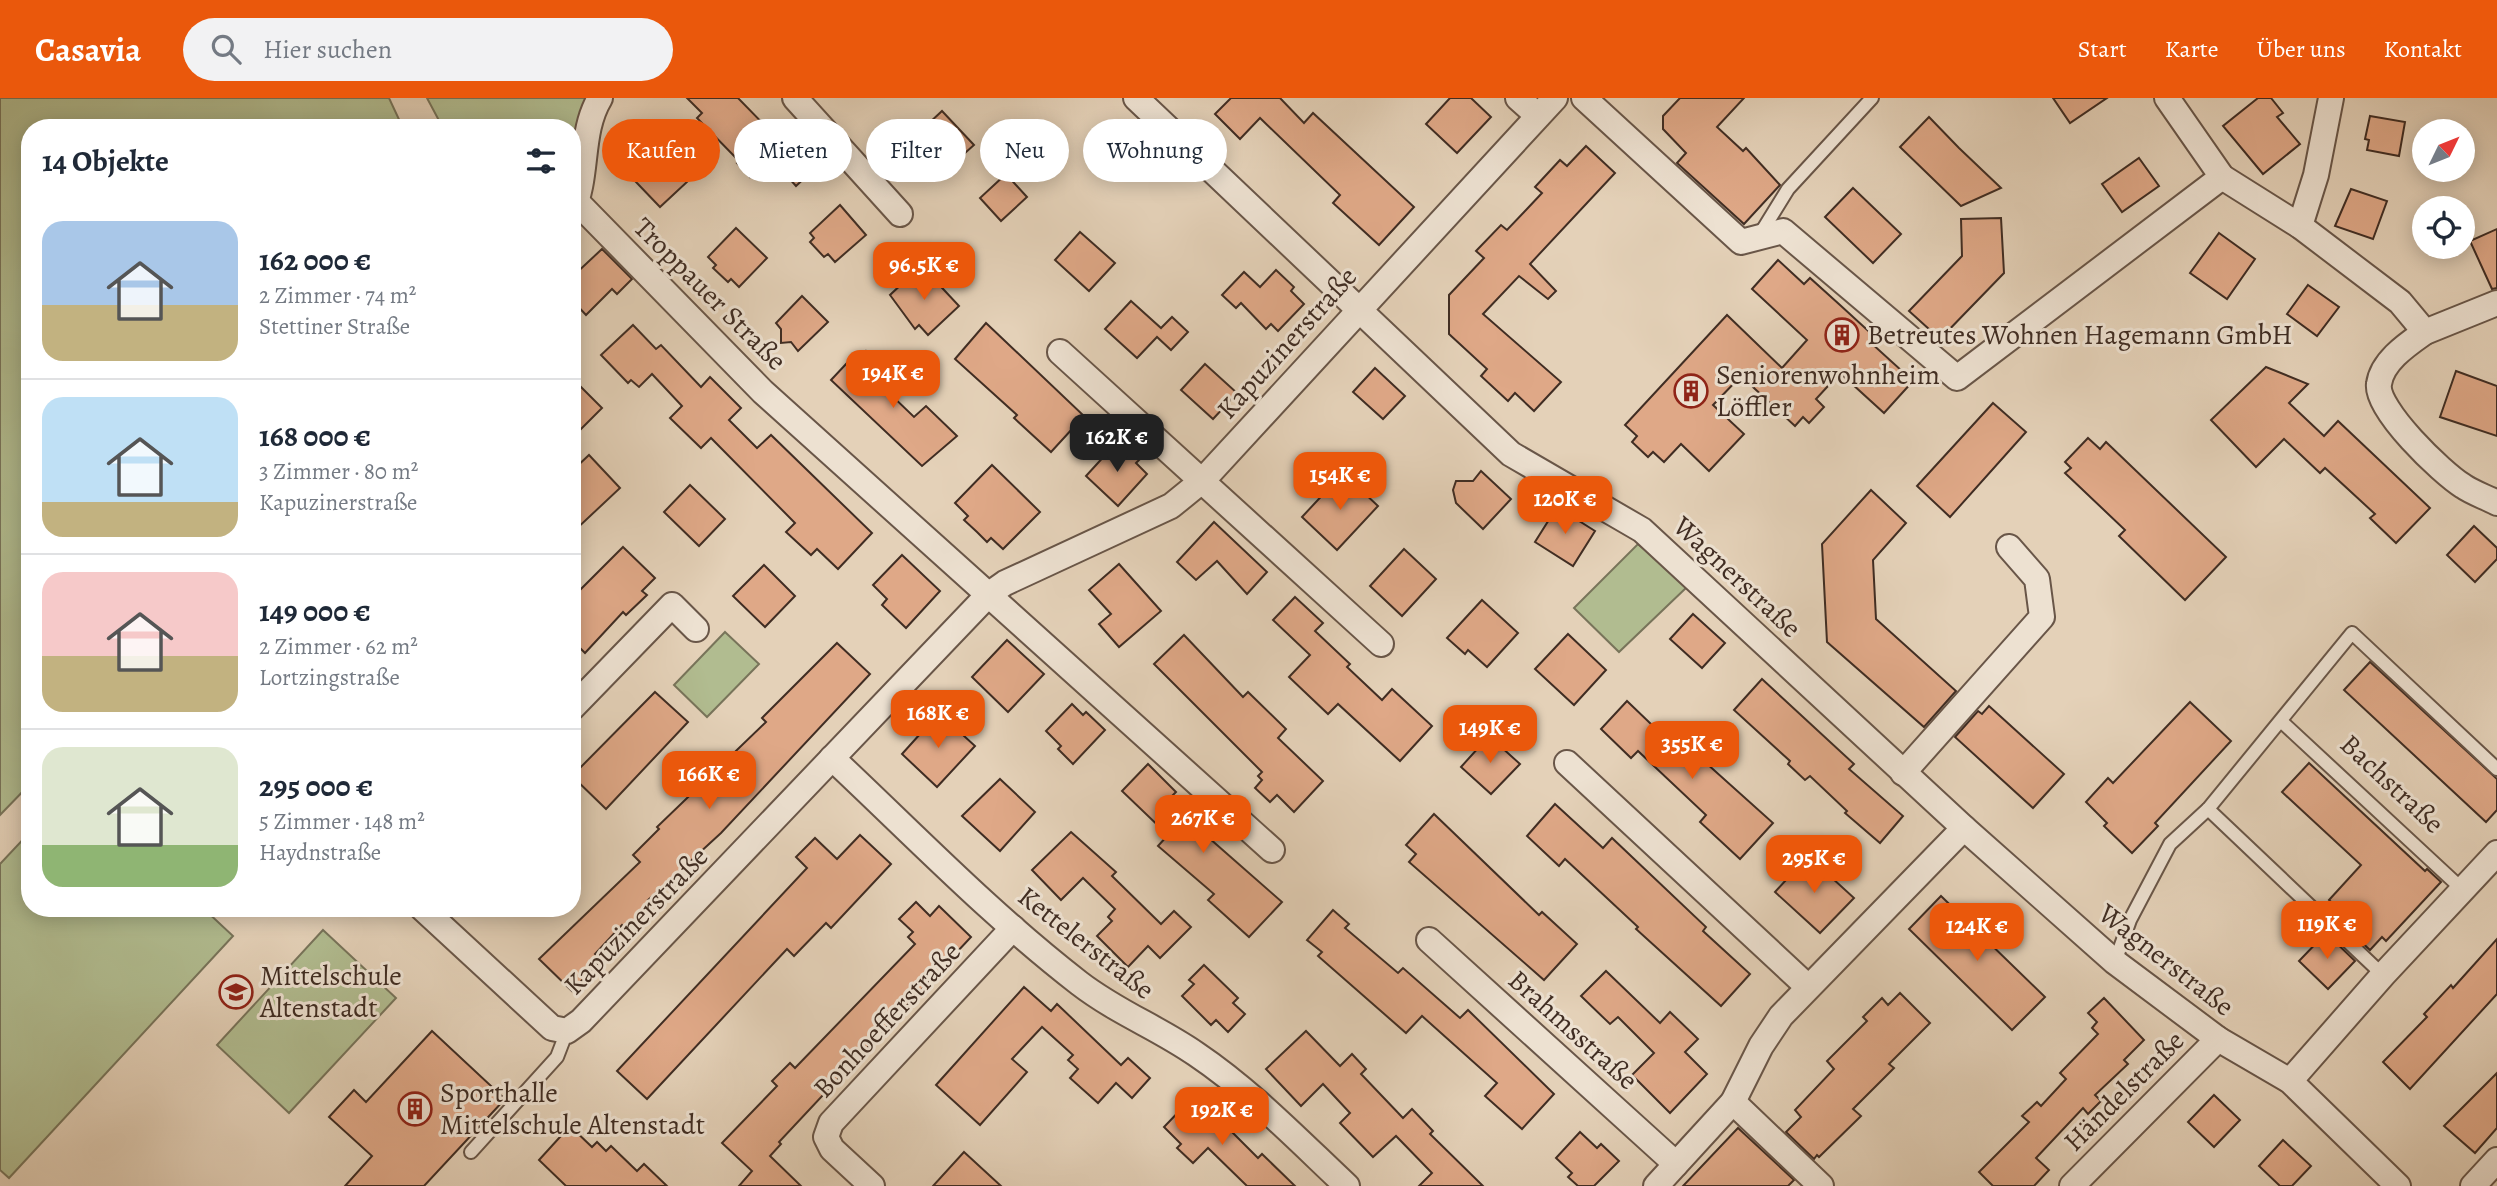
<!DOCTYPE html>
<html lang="de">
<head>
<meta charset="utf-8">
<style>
  body { margin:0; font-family:Alegreya,serif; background:#f2f2f3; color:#1f2937; height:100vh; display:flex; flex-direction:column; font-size:26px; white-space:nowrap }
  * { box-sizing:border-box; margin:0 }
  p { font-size:23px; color:#747a83 }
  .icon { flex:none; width:38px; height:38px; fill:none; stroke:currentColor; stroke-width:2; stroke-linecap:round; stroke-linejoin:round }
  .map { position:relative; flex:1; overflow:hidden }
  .details { position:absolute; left:21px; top:21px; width:560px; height:798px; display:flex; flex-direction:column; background:#fff; border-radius:28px; box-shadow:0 4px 18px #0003 }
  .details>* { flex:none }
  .top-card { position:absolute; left:602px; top:21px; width:665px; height:63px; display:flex; gap:14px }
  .needle { width:46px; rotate:47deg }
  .controls { position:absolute; left:2412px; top:21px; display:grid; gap:14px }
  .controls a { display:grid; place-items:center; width:63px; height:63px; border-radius:50%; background:#fff; box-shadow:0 4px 18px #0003; font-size:35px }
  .price { position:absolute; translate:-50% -60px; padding:0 16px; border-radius:14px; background:#ea580c; color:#fff; font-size:23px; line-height:46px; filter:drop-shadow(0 2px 4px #0008) }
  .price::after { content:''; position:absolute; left:50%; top:42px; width:21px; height:16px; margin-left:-10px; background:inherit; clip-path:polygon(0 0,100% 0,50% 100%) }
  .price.on { background:#222; color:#fff }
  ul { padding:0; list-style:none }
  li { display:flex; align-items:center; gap:21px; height:175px; padding:0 21px }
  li+li { border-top:2px solid #e0e1e3 }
  li span { display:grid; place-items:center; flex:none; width:196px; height:140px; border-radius:21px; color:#555 }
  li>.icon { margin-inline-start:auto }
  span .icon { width:84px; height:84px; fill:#fffc; stroke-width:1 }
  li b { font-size:30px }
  h2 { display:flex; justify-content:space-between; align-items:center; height:84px; padding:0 21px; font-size:30px }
  .tag { padding:0 24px; border-radius:32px; background:#fff; box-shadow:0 4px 18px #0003; font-size:24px; line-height:63px }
  .tag.on { background:#ea580c; color:#fff }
  header { display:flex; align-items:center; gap:42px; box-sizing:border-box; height:98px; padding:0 35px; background:#ea580c; color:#fff }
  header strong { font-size:33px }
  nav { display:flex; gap:38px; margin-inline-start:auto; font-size:24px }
  .search { width:490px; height:63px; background:#f2f2f3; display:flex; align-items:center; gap:18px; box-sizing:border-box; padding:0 24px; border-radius:38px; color:#747a83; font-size:26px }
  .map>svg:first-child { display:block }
  .green { fill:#b1bc90; stroke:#78745a; stroke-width:2 }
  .building { fill:#dfa887; stroke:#402d23; stroke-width:2 }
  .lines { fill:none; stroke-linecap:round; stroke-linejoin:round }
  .lane-casing { stroke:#695648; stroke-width:16 }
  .street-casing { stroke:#695648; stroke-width:28 }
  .lane { stroke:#ede1d1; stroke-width:12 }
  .street { stroke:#ede1d1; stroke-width:24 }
  .labels { text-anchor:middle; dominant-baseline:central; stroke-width:6; stroke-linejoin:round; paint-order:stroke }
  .street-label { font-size:28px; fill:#402d23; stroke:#ede1d1 }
  .poi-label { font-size:28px; fill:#402d23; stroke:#ede1d1; text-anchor:start }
</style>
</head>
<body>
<header>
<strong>Casavia</strong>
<div class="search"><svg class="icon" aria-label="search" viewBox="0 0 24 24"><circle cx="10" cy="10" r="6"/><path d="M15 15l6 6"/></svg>Hier suchen</div>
<nav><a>Start</a><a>Karte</a><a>Über uns</a><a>Kontakt</a></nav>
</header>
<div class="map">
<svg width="2497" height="1088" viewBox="0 0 2497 1088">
  <rect width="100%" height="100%" fill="#e4d1b8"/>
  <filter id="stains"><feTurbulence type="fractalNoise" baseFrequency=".00286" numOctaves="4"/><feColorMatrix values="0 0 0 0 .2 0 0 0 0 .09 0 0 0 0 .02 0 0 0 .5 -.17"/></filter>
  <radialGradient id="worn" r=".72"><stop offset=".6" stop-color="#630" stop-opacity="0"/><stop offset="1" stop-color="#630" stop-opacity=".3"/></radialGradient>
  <g class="green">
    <path d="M0,0H389L403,30H30V686L0,717Z"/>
    <path d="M427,0H588L572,62V30H443Z"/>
    <path d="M1638,446L1688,488L1619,554L1574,510Z"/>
    <path d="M725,534L759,566L707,619L674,587Z"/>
    <path d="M30,734V810H203L233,838L9,1080L0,1072V766Z"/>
    <path d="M323,832L396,900L289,1015L217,947Z"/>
  </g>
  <g class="building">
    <path d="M687,0H738L776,39L782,33L788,40H793L801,48L802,55L808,62L805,65L812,73L796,88L788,79L785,82L766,63L750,79L737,65L739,63L697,20L702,15Z"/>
    <path d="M1231,0H1280L1304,25L1313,15L1414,109L1379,147L1333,105L1340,97L1260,20L1240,41L1215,16Z"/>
    <path d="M1450,0H1471L1491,19L1457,55L1426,26Z"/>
    <path d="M1680,0H1744L1717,29L1743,53L1746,50L1780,87L1744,126L1677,65L1686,55L1663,31V18Z"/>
    <path d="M2053,0H2107L2070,25Z"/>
    <path d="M2258,0H2271L2283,15L2277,19L2300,46L2263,76L2223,28Z"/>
    <path d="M942,13L974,47L939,78L916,53L919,50L911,42Z"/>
    <path d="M2370,18L2405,24L2399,58L2367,52L2369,42L2365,41Z"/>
    <path d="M1929,19L1959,50L2001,90L1961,108L1900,49Z"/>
    <path d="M1586,48L1615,75L1530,166L1556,193L1548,201L1519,178L1483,216L1561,284L1534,313L1515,295L1508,303L1481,278L1487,271L1449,236V197L1484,160L1476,153L1501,127L1507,132L1526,112L1542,95L1535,89L1560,62L1567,68Z"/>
    <path d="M664,58L688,83L660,109L636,84Z"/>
    <path d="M2139,60L2159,88L2122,114L2102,86Z"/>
    <path d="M1006,76L1027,99L1001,123L980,100Z"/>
    <path d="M1853,90L1901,136L1873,165L1825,119Z"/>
    <path d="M2351,91L2387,103L2373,141L2335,128Z"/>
    <path d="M840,107L866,137L835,164L828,156L824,159L810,144L814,140L810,135Z"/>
    <path d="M2001,120L2004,175L1940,241L1909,213L1962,158L1961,121Z"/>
    <path d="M736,130L767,160L739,189L731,181L728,184L713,170L716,167L708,159Z"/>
    <path d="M2497,131V190L2492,191L2470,143Z"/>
    <path d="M1080,134L1115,165L1089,193L1055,162Z"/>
    <path d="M2219,135L2255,161L2227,201L2190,175Z"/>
    <path d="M602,151L632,181L617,196L612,191L586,217L572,202V179Z"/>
    <path d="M1778,162L1804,186L1810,180L1840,207L1875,239L1870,244L1913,283L1884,315L1840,275L1816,301L1824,309L1809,325L1803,319L1795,328L1741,278L1713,307L1744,336L1709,373L1681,346L1664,364L1653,354L1648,359L1632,344L1637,338L1625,327L1727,217L1782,270L1807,242L1752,191Z"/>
    <path d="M919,170L929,180L931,178L959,208L928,237L919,227L915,231L890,197Z"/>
    <path d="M1276,172L1294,189L1291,193L1304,206L1278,233L1271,226L1266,231L1241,205L1236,210L1222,197L1244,174L1260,189Z"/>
    <path d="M2308,187L2339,209L2317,238L2287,216Z"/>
    <path d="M802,198L828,224L798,253L791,244L781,245V231L776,225Z"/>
    <path d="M1131,203L1161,230L1172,219L1188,234L1171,252L1157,239L1137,260L1105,231Z"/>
    <path d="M986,225L1084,318L1051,354L1014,320L1017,317L955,261Z"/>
    <path d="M633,227L656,251L661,247L701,289L710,279L741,310L729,322L757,350L771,337L872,435L838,471L817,451L811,457L786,434L795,425L711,340L701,350L670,320L682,308L652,276L639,289L631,282L628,285L601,257Z"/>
    <path d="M866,253L897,282L887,293L914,319L926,308L957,338L922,368L831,282L847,265L851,269Z"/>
    <path d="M1205,266L1237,295L1213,321L1181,292Z"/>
    <path d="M2266,269L2308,286L2289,305L2324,338L2338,323L2430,410L2396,445L2370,420L2375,416L2325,370L2320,375L2284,341L2256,369L2211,322Z"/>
    <path d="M1375,270L1405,298L1383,321L1353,294Z"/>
    <path d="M2456,273L2497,288V338L2440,319Z"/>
    <path d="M572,280L602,310L572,340Z"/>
    <path d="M1993,305L2026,334L1950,419L1917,388Z"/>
    <path d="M2088,340L2100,351L2106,344L2226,459L2185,502L2119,438L2125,432L2065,375L2071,370L2065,364Z"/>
    <path d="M1118,343L1139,362L1136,365L1147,376L1118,408L1086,378Z"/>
    <path d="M589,357L620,390L572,435V373Z"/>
    <path d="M992,367L1040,414L1003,451L991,440L987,444L977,434L964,422L968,418L955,405Z"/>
    <path d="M1481,373L1511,401L1483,431L1456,405L1453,392L1456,383H1473Z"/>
    <path d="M1343,375L1378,408L1337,452L1302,419Z"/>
    <path d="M690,387L725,421L699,448L664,414Z"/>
    <path d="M1871,392L1906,425L1873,462L1876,521L1956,593L1924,629L1827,544L1822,446Z"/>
    <path d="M1557,409L1595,433L1573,468L1535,444Z"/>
    <path d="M1214,424L1267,474L1247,496L1217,463L1196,482L1177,464Z"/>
    <path d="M2474,428L2497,450V461L2475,484L2447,457Z"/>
    <path d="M623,449L655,480L642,493L647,497L626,517L623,514L585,555L572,542V500Z"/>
    <path d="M1404,451L1436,481L1402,518L1370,488Z"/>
    <path d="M902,457L940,493L906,530L882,507L887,501L873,487Z"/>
    <path d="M1119,466L1161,513L1119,549L1099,526L1111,516L1089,492Z"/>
    <path d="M764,467L795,498L765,529L733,498Z"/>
    <path d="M1295,499L1323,525L1315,533L1350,566L1347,569L1382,602L1392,591L1432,628L1400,663L1338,606L1328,616L1289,579L1310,557L1273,522Z"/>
    <path d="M1482,502L1518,535L1487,569L1468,552L1465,556L1447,540Z"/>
    <path d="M1693,516L1725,545L1702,570L1670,541Z"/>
    <path d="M1568,536L1606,572L1574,607L1535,571Z"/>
    <path d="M1184,537L1243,599L1248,594L1286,631L1278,640L1323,683L1294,714L1277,697L1270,704L1255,690L1262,682L1258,678L1262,674L1154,566Z"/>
    <path d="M1007,542L1044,576L1008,614L972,579Z"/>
    <path d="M837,545L870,576L721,735L648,802L653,807L627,832L622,827L595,856L601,862L572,893L539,861L640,764L633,757L659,731L657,729L766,624L762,620Z"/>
    <path d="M2370,564L2497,681V712L2486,724L2344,592Z"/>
    <path d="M1762,581L1854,666L1849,671L1903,718L1880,745L1845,715L1847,713L1810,678L1805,682L1788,666L1790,663L1734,612Z"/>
    <path d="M655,594L688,624L606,711L572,678Z"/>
    <path d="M1627,603L1679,653L1686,647L1773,725L1740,761L1700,724L1706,717L1638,653L1631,660L1601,631Z"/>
    <path d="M2190,604L2231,643L2155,725L2158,728L2132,755L2104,728L2107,725L2086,704L2108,680L2113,685Z"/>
    <path d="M1072,606L1083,617L1086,614L1105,632L1073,666L1058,651L1061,648L1046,633Z"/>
    <path d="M1989,608L2064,676L2033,710L1955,639L1978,613L1982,616Z"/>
    <path d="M939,615L975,648L937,689L902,656Z"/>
    <path d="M1489,638L1520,666L1491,696L1461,669Z"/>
    <path d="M2309,665L2425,773L2427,771L2441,784L2386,843L2382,839L2370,852L2338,822L2344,816L2329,802L2361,767L2282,694Z"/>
    <path d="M1148,666L1176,694L1170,700L1203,728L1200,732L1282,804L1249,839L1208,802L1214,796L1158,748L1168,737L1122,693Z"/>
    <path d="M1000,681L1035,714L1000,753L962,718Z"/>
    <path d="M1555,706L1603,750L1612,740L1706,829L1703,833L1750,876L1721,908L1636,831L1638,829L1565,761L1559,768L1527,738Z"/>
    <path d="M1434,716L1539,817L1542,814L1577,846L1544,882L1409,764L1416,756L1406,747Z"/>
    <path d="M1071,734L1116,774L1112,778L1161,826L1174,813L1191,829L1160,860L1148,848L1128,869L1097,838L1112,823L1108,819L1115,811L1083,780L1061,802L1032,772Z"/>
    <path d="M860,737L891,766L831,830L826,825L794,858L787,851L647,1001L617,973L807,770L796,759L815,740L837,761Z"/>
    <path d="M1808,758L1854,800L1820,835L1775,794Z"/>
    <path d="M1941,798L2045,899L2012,932L1909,831Z"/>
    <path d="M916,804L930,818L939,808L971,839L779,1044L781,1046L770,1058L801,1088H739L752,1073L722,1045L777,988L772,983L790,965L795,970L915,846L908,839L913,834L899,821Z"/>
    <path d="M1333,812L1349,826L1345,830L1398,875L1403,870L1460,920L1468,912L1554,996L1522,1031L1485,998L1497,985L1422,918L1406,935L1318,858L1322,854L1307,842Z"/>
    <path d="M2326,835L2355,863L2328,891L2299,863Z"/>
    <path d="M2497,841V896L2410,991L2383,964L2427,919L2424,916L2451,887L2453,890Z"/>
    <path d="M1204,867L1238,900L1233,905L1245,916L1228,934L1216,922L1211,927L1182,898L1194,886L1189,882Z"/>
    <path d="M1606,873L1660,925L1670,914L1698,941L1685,954L1707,976L1670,1015L1632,977L1654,955L1618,919L1610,926L1581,898Z"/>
    <path d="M1024,889L1051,913L1057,906L1121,967L1128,960L1150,980L1132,1000L1116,985L1098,1005L1070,980L1078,971L1068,962L1073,957L1042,929L1012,961L1027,974L980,1027L936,987Z"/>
    <path d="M1900,895L1930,925L1889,966L1894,970L1853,1011L1861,1018L1819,1059L1817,1057L1814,1061L1786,1034L1801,1019L1795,1012L1834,971L1827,963L1867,923L1863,919L1882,900L1888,907Z"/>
    <path d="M2104,900L2144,942L2124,962L2128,966L2095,997L2101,1003L2088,1016L2083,1010L2036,1060L2049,1072L2034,1088H1993L1979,1074L2029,1024L2022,1018L2037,1004L2041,1008L2066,981L2060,975L2098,936L2092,930L2097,924L2088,915Z"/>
    <path d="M432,933L505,1001L424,1088H345L372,1058L329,1019L354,992L366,1004Z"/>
    <path d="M1306,933L1340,968L1352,956L1366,971L1361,976L1403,1020L1412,1011L1433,1033L1430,1036L1483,1088H1419L1432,1075L1396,1038L1373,1059L1340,1025L1350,1015L1323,986L1301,1008L1266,971Z"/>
    <path d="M2497,975V1030L2475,1055L2444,1028Z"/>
    <path d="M2214,997L2240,1022L2214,1049L2188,1024Z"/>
    <path d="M1190,1002L1206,1017L1210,1012L1258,1060L1262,1056L1295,1088H1247L1208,1050L1193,1065L1177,1050L1181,1046L1164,1029Z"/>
    <path d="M570,1028L592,1049L597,1044L606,1053L611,1048L637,1073L644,1066L667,1088H566L539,1062Z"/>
    <path d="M1738,1030L1794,1082L1788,1088H1683Z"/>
    <path d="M1580,1034L1597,1050L1601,1046L1619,1063L1594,1088H1578L1568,1079L1572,1075L1556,1060Z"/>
    <path d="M2283,1042L2311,1068L2292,1088H2280L2259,1068Z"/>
    <path d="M964,1054L1001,1088H933Z"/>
  </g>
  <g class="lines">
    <defs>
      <g id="lane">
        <path d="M1759,138L1788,91L1872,0"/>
        <path d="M2282,624L2462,791"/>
        <path d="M2208,711L2383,877"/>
        <path d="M2115,864L2130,822L2170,746L2208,711L2352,535L2497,671"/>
        <path d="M471,1054L557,959L567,933"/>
      </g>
      <g id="street">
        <path d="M795,0L900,116"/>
        <path d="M1136,0L1511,356L1642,432L1964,730L2115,864L2218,941L2290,983L2398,1088"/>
        <path d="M1518,0L1537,17"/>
        <path d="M1584,0L1741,144L1783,133L1957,280L2222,79"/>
        <path d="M2167,0L2222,79L2300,128L2400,204L2425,234L2497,205"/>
        <path d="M577,104L763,294L1272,752"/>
        <path d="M572,114C589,78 579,35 600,0"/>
        <path d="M2300,128L2316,77L2331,0"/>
        <path d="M2425,234C2408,246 2382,263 2379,286C2375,311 2442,375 2463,388C2473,395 2486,399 2497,405"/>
        <path d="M1060,254L1381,546"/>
        <path d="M572,610L672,507L696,531"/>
        <path d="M832,660C913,736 991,817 1079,885C1118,915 1157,929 1196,956C1251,993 1299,1043 1347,1088"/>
        <path d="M1567,665L1808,889"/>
        <path d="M1903,675L2042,519L2037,481L2009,449"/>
        <path d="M422,810L552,930L567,933L581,923L988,497L1005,485L1171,408L1203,382L1555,0"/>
        <path d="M1429,842L1676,1066"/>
        <path d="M2290,983L2383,877L2497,755"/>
        <path d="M1733,1004L1821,1088"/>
        <path d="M872,1088L832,1051L826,1039L831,1025L1013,830"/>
        <path d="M1656,1088L1733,1004L1761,948L1781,918L1964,730"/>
        <path d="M2072,1088L2218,941"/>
        <path d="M2473,1088L2497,1062"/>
      </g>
    </defs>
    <use href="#lane" class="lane-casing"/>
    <use href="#street" class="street-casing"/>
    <use href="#lane" class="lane"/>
    <use href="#street" class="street"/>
  </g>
  <defs>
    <symbol id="building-ring" viewBox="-11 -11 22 22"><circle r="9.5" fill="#ede1d1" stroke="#8f2418" stroke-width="1.5"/><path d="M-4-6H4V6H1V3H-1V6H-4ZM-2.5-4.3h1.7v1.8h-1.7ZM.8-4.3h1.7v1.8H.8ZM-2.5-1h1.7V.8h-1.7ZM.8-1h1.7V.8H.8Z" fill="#8f2418"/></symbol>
    <symbol id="school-ring" viewBox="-11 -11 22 22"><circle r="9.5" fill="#ede1d1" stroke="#8f2418" stroke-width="1.5"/><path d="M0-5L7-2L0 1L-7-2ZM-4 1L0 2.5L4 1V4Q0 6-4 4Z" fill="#8f2418"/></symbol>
  </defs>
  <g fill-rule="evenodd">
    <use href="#building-ring" x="1823" y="218" width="38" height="38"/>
    <use href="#building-ring" x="1672" y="274" width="38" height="38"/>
    <use href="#school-ring" x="217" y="875" width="38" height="38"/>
    <use href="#building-ring" x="396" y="992" width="38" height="38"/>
  </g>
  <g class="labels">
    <g class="street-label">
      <text transform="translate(710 196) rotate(45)">Troppauer Straße</text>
      <text transform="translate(1287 245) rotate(-48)">Kapuzinerstraße</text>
      <text transform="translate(1737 479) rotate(43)">Wagnerstraße</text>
      <text transform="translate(2392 686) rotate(43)">Bachstraße</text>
      <text transform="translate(636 823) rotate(-46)">Kapuzinerstraße</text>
      <text transform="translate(1086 845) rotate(38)">Kettelerstraße</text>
      <text transform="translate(2166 862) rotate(38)">Wagnerstraße</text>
      <text transform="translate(887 922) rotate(-47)">Bonhoefferstraße</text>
      <text transform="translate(1573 932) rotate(42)">Brahmsstraße</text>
      <text transform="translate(2124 993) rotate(-45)">Händelstraße</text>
    </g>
    <g class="poi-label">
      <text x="1867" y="237">Betreutes Wohnen Hagemann GmbH</text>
      <text x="1716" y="277">Seniorenwohnheim<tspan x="1716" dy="32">Löffler</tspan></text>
      <text x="260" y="878">Mittelschule<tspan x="260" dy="32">Altenstadt</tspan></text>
      <text x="440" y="995">Sporthalle<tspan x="440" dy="32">Mittelschule Altenstadt</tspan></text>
    </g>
  </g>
  <rect width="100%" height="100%" filter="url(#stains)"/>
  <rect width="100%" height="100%" fill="url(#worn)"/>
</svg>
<div class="controls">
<a><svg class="needle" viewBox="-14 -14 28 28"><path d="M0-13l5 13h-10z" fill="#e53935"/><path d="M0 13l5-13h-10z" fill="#747a83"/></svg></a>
<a><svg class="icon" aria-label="locate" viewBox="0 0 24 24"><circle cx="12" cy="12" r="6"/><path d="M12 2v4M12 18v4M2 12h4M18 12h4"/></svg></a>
</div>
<b class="price" style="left:924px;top:204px">96.5K €</b>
<b class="price" style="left:893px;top:312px">194K €</b>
<b class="price on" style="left:1117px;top:376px">162K €</b>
<b class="price" style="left:1340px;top:414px">154K €</b>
<b class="price" style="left:1565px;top:438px">120K €</b>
<b class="price" style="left:938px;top:652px">168K €</b>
<b class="price" style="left:1490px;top:667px">149K €</b>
<b class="price" style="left:1692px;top:683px">355K €</b>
<b class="price" style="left:709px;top:713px">166K €</b>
<b class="price" style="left:1203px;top:757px">267K €</b>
<b class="price" style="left:1814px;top:797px">295K €</b>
<b class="price" style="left:2327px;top:863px">119K €</b>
<b class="price" style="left:1977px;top:865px">124K €</b>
<b class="price" style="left:1222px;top:1049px">192K €</b>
<div class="top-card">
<a class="tag on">Kaufen</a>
<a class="tag">Mieten</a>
<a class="tag">Filter</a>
<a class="tag">Neu</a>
<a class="tag">Wohnung</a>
</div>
<section class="details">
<h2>14 Objekte<svg class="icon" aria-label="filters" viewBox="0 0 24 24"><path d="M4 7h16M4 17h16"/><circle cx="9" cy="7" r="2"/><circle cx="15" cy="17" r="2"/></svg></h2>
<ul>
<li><span style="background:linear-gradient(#a9c7e8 60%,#c2b280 0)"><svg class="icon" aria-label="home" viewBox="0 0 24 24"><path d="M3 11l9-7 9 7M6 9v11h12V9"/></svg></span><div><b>162 000 €</b><p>2 Zimmer · 74 m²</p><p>Stettiner Straße</p></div></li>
<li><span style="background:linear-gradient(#bfe0f5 75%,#c2b280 0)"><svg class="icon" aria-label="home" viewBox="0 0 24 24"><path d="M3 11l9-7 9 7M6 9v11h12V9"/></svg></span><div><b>168 000 €</b><p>3 Zimmer · 80 m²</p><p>Kapuzinerstraße</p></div></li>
<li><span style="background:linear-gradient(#f6c9c9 60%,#c2b280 0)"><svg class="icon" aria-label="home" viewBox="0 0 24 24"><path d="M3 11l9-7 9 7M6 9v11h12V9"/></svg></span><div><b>149 000 €</b><p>2 Zimmer · 62 m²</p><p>Lortzingstraße</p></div></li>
<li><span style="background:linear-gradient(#dfe7d0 70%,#8fb573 0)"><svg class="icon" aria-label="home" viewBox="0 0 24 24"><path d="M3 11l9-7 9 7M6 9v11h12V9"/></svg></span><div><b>295 000 €</b><p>5 Zimmer · 148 m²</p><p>Haydnstraße</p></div></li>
</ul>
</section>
</div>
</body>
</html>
